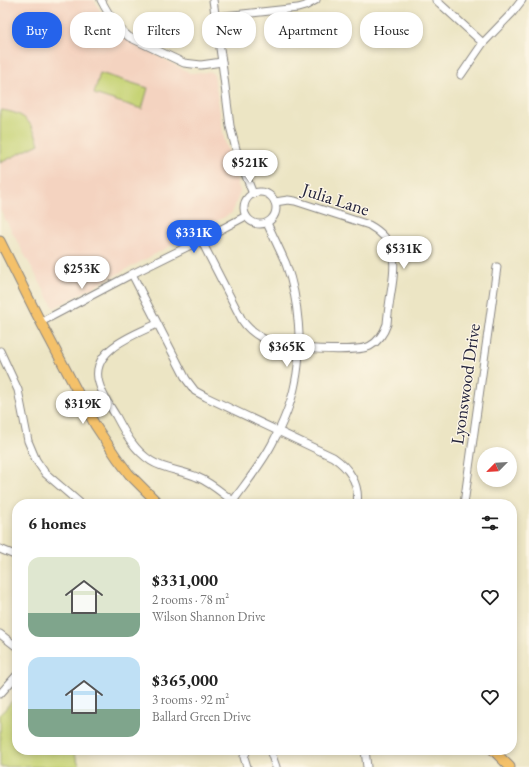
<!DOCTYPE html>
<html lang="en">
<head>
<meta charset="utf-8">
<style>
  body { margin:0; font-family:"EB Garamond",serif; background:#f2f2f2; color:#222; height:100vh; display:flex; flex-direction:column; font-size:15px; white-space:nowrap }
  * { box-sizing:border-box; margin:0 }
  p { font-size:13px; color:#767676 }
  .icon { flex:none; width:22px; height:22px; fill:none; stroke:currentColor; stroke-width:2; stroke-linecap:round; stroke-linejoin:round }
  .map { position:relative; flex:1; overflow:hidden }
  .panel { position:absolute; left:12px; top:499px; width:505px; height:256px; display:flex; flex-direction:column; background:#fff; border-radius:16px; box-shadow:0 2px 6px #0003 }
  .panel>* { flex:none }
  .guide { position:absolute; left:12px; top:12px; width:505px; height:36px; display:flex; gap:8px }
  .needle { width:26px; rotate:246deg }
  .tools { position:absolute; left:477px; top:447px; display:grid; gap:8px }
  .tools a { display:grid; place-items:center; width:40px; height:40px; border-radius:50%; background:#fff; box-shadow:0 2px 6px #0003; font-size:20px }
  .price { position:absolute; translate:-50% -34px; padding:0 9px; border-radius:14px; background:#fff; color:#222; font-size:13px; line-height:26px; filter:drop-shadow(0 1px 2px #0008) }
  .price::after { content:''; position:absolute; left:50%; top:24px; width:12px; height:9px; margin-left:-6px; background:inherit; clip-path:polygon(0 0,100% 0,50% 100%) }
  .price.active { background:#2563eb; color:#fff }
  ul { padding:0; list-style:none }
  li { display:flex; align-items:center; gap:12px; height:100px; padding:0 16px }
  li span { display:grid; place-items:center; flex:none; width:112px; height:80px; border-radius:12px; color:#555 }
  li>.icon { margin-inline-start:auto }
  span .icon { width:48px; height:48px; fill:#fffc; stroke-width:1 }
  li b { font-size:17px }
  h2 { display:flex; justify-content:space-between; align-items:center; height:48px; padding:0 16px; font-size:17px }
  .chip { padding:0 14px; border-radius:16px; background:#fff; box-shadow:0 2px 6px #0003; font-size:14px; line-height:36px }
  .chip.active { background:#2563eb; color:#fff }
  .map>svg:first-child { display:block }
  .built { fill:#f4d3c0 }
  .green { fill:#c6d374; stroke:#747a58 }
  .lines { fill:none; stroke-linecap:round; stroke-linejoin:round }
  .minor-casing { stroke:#878480; stroke-width:9 }
  .major-casing { stroke:#878480; stroke-width:11 }
  .minor { stroke:#fff; stroke-width:7 }
  .major { stroke:#f4c16b; stroke-width:9 }
  .labels { text-anchor:middle; dominant-baseline:central; stroke-width:3; stroke-linejoin:round; paint-order:stroke }
  .street-label { font-size:18px; fill:#22223b; stroke:#fcf5e5 }
</style>
</head>
<body>
<div class="map">
<svg width="529" height="767" viewBox="0 0 529 767">
  <rect width="100%" height="100%" fill="#fcf5e5"/>
  <filter id="ink" filterUnits="userSpaceOnUse"><feTurbulence type="fractalNoise" baseFrequency=".025" numOctaves="2"/><feDisplacementMap in="SourceGraphic" scale="8" xChannelSelector="R" yChannelSelector="G"/><feConvolveMatrix kernelMatrix="1 2 1 2 8 2 1 2 1" color-interpolation-filters="sRGB"/></filter>
  <filter id="wash" filterUnits="userSpaceOnUse"><feTurbulence type="fractalNoise" baseFrequency=".012" numOctaves="4" result="noise"/><feDisplacementMap in="SourceGraphic" scale="16" xChannelSelector="R" yChannelSelector="G"/><feGaussianBlur stdDeviation="0.9" result="paint"/><feColorMatrix in="noise" values="0 0 0 0 0 0 0 0 0 0 0 0 0 0 0 0 0 1.4 0 .05"/><feComposite in="paint" operator="in"/></filter>
  <g filter="url(#wash)">
    <rect width="100%" height="100%" fill="#ece5c4"/>
    <path class="built" d="M0,0H94L112,31L190,73L211,72L214,75L224,138L240,192L232,213L54,308L0,210Z"/>
    <g class="green">
      <path d="M100,73L148,88L142,109L94,94Z"/>
      <path d="M2,110C26,114 31,121 39,144L0,163V111Z"/>
      <path d="M17,697V750H73L80,767H0V714C6,710 9,702 17,697Z"/>
    </g>
  </g>
  <g filter="url(#ink)">
    <g class="lines">
      <defs>
        <g id="minor">
          <path d="M101,0C109,15 116,27 129,37L184,63L201,65L222,62"/>
          <path d="M213,0L222,62L230,126L237,153L253,194"/>
          <path d="M436,0L483,43"/>
          <path d="M215,17L298,8L305,6L316,0"/>
          <path d="M461,75L483,43L512,13L522,0"/>
          <circle cx="260" cy="208" r="16"/>
          <path d="M201,240L242,320C251,334 269,343 285,347C303,348 357,353 370,346C379,341 384,333 387,324C388,311 390,299 392,286C396,259 396,240 369,225L295,201L288,200L275,202"/>
          <path d="M132,274L186,379L195,391L206,397L333,457C349,468 360,484 357,504"/>
          <path d="M41,322L132,274L201,240L246,216"/>
          <path d="M157,324C134,335 89,350 99,383C102,395 110,406 116,416C125,433 134,450 151,461C165,470 182,470 197,477C212,483 224,495 237,504"/>
          <path d="M0,351L18,390L28,441L36,460L45,473L81,504"/>
          <path d="M231,504C245,484 261,465 272,444C282,425 291,405 295,384C303,348 299,299 286,264C280,250 273,236 267,223"/>
          <path d="M464,504L497,267"/>
          <path d="M0,549L17,556"/>
          <path d="M0,634L17,647"/>
          <path d="M0,694L17,675"/>
          <path d="M247,750L244,757L247,767"/>
          <path d="M270,750L276,767"/>
          <path d="M365,750L367,767"/>
        </g>
        <g id="major">
          <path d="M0,241L37,315L95,425L117,458L129,474L159,504"/>
          <path d="M493,750L510,767"/>
        </g>
      </defs>
      <use href="#minor" class="minor-casing"/>
      <use href="#major" class="major-casing"/>
      <use href="#minor" class="minor"/>
      <use href="#major" class="major"/>
    </g>
  </g>
  <g class="labels">
    <g class="street-label">
      <text transform="translate(336 199) rotate(18)">Julia Lane</text>
      <text transform="translate(465 384) rotate(-82)">Lyonswood Drive</text>
    </g>
  </g>
</svg>
<div class="tools">
<a><svg class="needle" viewBox="-14 -14 28 28"><path d="M0-13l5 13h-10z" fill="#e53935"/><path d="M0 13l5-13h-10z" fill="#767676"/></svg></a>
</div>
<b class="price" style="left:250px;top:184px">$521K</b>
<b class="price active" style="left:194px;top:254px">$331K</b>
<b class="price" style="left:404px;top:270px">$531K</b>
<b class="price" style="left:82px;top:290px">$253K</b>
<b class="price" style="left:287px;top:368px">$365K</b>
<b class="price" style="left:83px;top:425px">$319K</b>
<div class="guide">
<a class="chip active">Buy</a>
<a class="chip">Rent</a>
<a class="chip">Filters</a>
<a class="chip">New</a>
<a class="chip">Apartment</a>
<a class="chip">House</a>
</div>
<section class="panel">
<h2>6 homes<svg class="icon" aria-label="filters" viewBox="0 0 24 24"><path d="M4 7h16M4 17h16"/><circle cx="9" cy="7" r="2"/><circle cx="15" cy="17" r="2"/></svg></h2>
<ul>
<li><span style="background:linear-gradient(#dfe7d0 70%,#7fa58c 0)"><svg class="icon" aria-label="home" viewBox="0 0 24 24"><path d="M3 11l9-7 9 7M6 9v11h12V9"/></svg></span><div><b>$331,000</b><p>2 rooms · 78 m²</p><p>Wilson Shannon Drive</p></div><svg class="icon" aria-label="heart" viewBox="0 0 24 24"><path d="M12 20l-8-8c-3-5 5-10 8-4 3-6 11-1 8 4z"/></svg></li>
<li><span style="background:linear-gradient(#bfe0f5 65%,#7fa58c 0)"><svg class="icon" aria-label="home" viewBox="0 0 24 24"><path d="M3 11l9-7 9 7M6 9v11h12V9"/></svg></span><div><b>$365,000</b><p>3 rooms · 92 m²</p><p>Ballard Green Drive</p></div><svg class="icon" aria-label="heart" viewBox="0 0 24 24"><path d="M12 20l-8-8c-3-5 5-10 8-4 3-6 11-1 8 4z"/></svg></li>
</ul>
</section>
</div>
</body>
</html>
